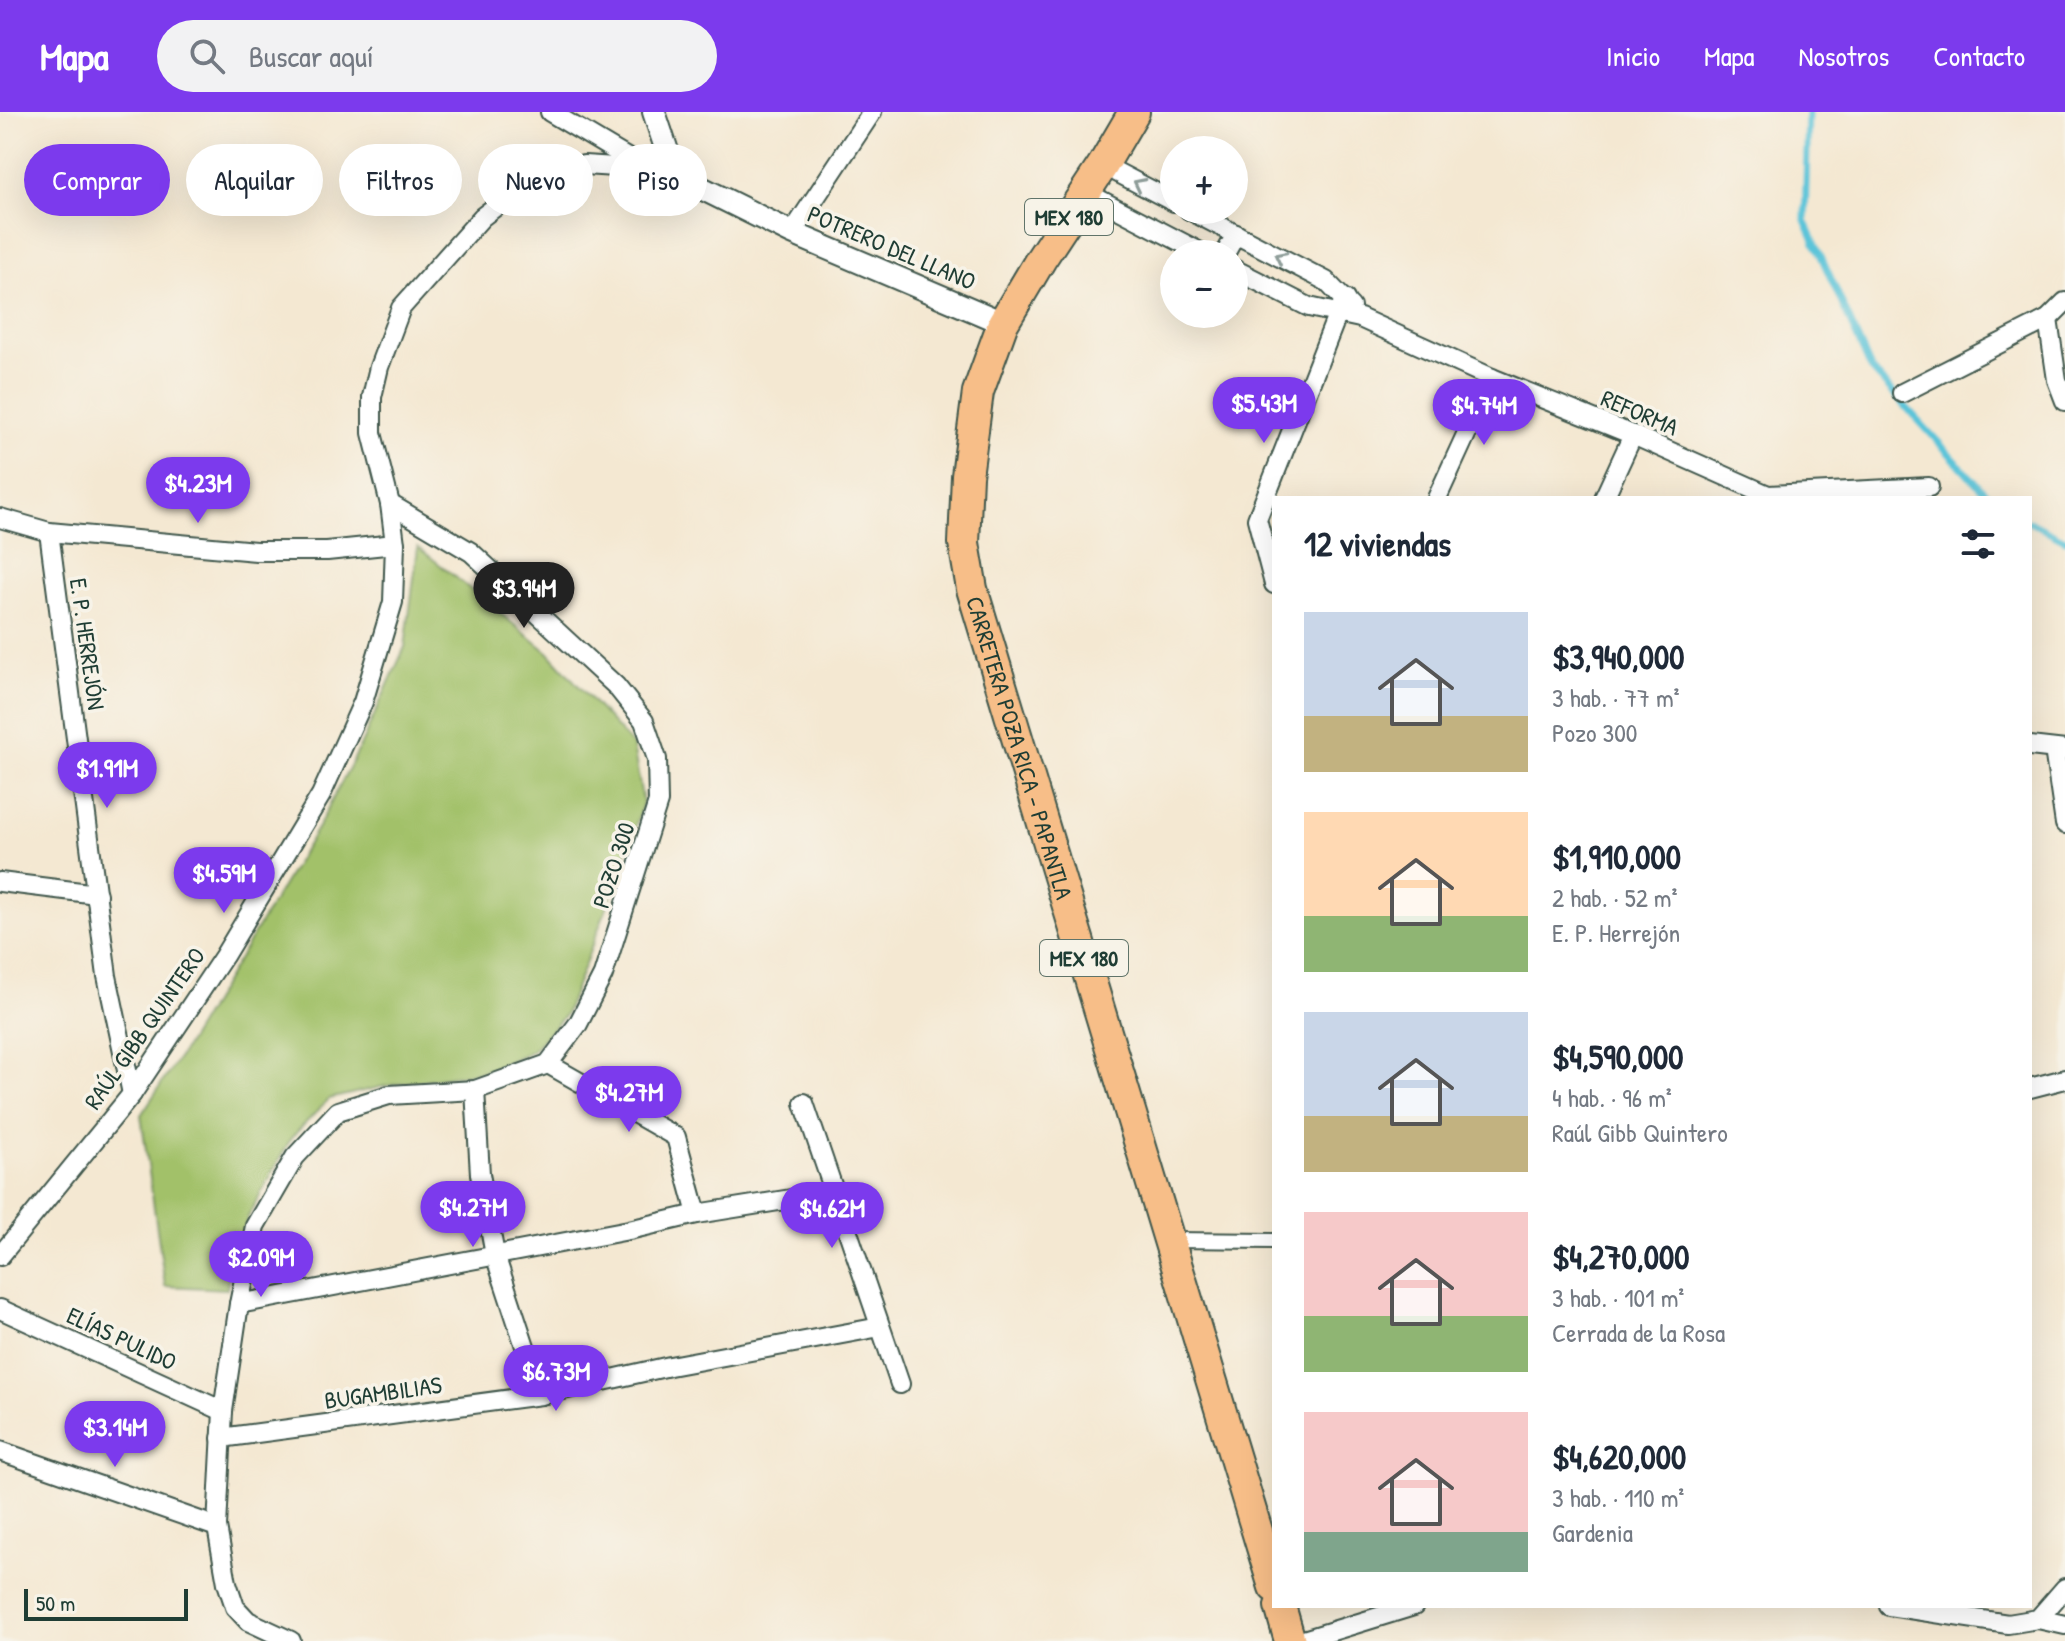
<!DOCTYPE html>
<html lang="es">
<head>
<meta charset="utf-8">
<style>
  body { margin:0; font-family:"Patrick Hand",sans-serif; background:#f2f2f3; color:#1f2937; height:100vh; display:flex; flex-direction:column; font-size:30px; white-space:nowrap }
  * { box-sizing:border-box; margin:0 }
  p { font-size:26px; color:#747a83 }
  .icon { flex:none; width:44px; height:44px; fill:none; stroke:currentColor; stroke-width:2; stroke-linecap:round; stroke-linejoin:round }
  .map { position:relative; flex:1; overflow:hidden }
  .drawer { position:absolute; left:1272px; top:384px; width:760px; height:1112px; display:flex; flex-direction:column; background:#fff; border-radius:0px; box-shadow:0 8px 32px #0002 }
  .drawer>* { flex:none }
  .banner { position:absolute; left:24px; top:32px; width:760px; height:72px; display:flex; gap:16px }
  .fabs { position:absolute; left:1160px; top:24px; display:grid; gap:16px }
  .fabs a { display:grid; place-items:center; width:88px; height:88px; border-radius:50%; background:#fff; box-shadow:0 8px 32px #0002; font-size:40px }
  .scale { position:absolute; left:24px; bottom:20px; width:164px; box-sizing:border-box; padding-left:8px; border:4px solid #1f3d34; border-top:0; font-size:22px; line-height:28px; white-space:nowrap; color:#1f3d34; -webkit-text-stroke:6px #f7f3e8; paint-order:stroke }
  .price { position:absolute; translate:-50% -68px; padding:0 18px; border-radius:28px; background:#7c3aed; color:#fff; font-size:26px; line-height:52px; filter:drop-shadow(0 2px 4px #0008) }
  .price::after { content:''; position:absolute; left:50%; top:48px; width:24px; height:18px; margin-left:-12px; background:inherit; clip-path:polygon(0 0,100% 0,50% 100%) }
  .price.selected { background:#222; color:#fff }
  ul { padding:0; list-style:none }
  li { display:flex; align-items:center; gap:24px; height:200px; padding:0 32px }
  li span { display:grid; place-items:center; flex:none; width:224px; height:160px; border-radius:0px; color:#555 }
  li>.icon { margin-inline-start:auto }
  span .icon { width:96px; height:96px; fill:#fffc; stroke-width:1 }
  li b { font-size:34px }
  h2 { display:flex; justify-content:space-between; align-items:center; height:96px; padding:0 32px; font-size:34px }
  .tag { padding:0 28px; border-radius:36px; background:#fff; box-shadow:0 8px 32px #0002; font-size:28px; line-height:72px }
  .tag.selected { background:#7c3aed; color:#fff }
  header { display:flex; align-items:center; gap:48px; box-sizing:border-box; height:112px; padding:0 40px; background:#7c3aed; color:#fff }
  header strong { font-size:38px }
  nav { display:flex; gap:44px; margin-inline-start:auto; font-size:28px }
  .search { width:560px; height:72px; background:#f2f2f3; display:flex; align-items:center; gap:20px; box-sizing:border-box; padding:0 28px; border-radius:44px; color:#747a83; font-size:30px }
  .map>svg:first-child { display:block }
  .green { fill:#a2c169; stroke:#607f4e; stroke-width:2 }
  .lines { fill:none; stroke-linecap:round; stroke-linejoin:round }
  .stream { stroke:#5cc4d9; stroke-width:7 }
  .pedestrian-casing { stroke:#3f574c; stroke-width:18 }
  .minor-casing { stroke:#3f574c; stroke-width:22 }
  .tertiary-casing { stroke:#3f574c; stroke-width:26 }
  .primary-casing { stroke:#3f574c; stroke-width:34 }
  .pedestrian { stroke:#fff; stroke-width:14 }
  .minor { stroke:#fff; stroke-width:18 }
  .tertiary { stroke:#fff; stroke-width:22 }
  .primary { stroke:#f7be88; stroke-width:30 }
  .oneway { stroke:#8f9e9a }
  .labels { text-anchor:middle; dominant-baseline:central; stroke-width:7; stroke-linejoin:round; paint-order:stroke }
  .shield { fill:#f7f3e8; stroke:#60746a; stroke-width:2 }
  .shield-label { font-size:22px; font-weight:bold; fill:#1f3d34 }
  .street-label { font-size:24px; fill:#1f3d34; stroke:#f7f3e8 }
</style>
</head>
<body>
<header>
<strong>Mapa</strong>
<div class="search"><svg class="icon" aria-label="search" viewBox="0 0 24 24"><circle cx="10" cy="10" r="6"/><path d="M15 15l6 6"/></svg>Buscar aquí</div>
<nav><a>Inicio</a><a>Mapa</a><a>Nosotros</a><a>Contacto</a></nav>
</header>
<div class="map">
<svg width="2065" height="1529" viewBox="0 0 2065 1529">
  <rect width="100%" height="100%" fill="#f7f3e8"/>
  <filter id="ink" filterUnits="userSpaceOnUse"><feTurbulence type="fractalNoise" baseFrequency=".0125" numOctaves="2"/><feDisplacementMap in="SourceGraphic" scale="16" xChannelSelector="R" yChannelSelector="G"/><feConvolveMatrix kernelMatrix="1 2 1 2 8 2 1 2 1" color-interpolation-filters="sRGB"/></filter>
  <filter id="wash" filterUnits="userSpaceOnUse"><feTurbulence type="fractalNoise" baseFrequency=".006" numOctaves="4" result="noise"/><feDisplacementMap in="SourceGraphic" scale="32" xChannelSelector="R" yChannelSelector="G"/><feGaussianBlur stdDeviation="1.8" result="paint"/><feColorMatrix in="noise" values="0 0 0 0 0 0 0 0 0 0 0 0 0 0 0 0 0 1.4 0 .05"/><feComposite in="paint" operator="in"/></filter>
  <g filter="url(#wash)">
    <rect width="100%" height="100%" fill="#f4e8d2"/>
    <path class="green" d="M418,435L548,540L633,634L643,691L616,772L565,903L532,939L485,959L385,974L329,987L291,1026L248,1105L229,1162L227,1177L165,1174L141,1003L185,936L318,715L358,639L405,535Z"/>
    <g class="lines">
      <g class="stream">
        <path d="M1808,0L1805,108L1871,257L1990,386"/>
        <path d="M2030,410L2065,428"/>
      </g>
    </g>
  </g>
  <g filter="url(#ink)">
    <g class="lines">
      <defs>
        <path id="pedestrian" d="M1170,1128L1274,1129"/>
        <g id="minor">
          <path d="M550,0L644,56"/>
          <path d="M1103,53L1174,90"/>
          <path d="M1085,80L1204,142"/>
          <path d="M1189,98L1326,169L1351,195"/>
          <path d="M792,121L872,0"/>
          <path d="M1225,142L1236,122"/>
          <path d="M1234,157L1309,195L1360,206L1492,266L1633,323L1768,383L1929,375"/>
          <path d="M2048,207L2057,268L2065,289"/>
          <path d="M1902,281L2048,207L2065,190"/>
          <path d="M1437,386L1492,266"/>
          <path d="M1604,386L1633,323"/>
          <path d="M0,406L49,420L256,439H327L395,432"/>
          <path d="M49,420L107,864L132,982"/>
          <path d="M1274,472L1257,407L1338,201L1345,187"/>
          <path d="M2030,634L2065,638"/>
          <path d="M2054,637L2065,712"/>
          <path d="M0,770L97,782"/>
          <path d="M548,952L676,1025L697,1102"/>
          <path d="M2030,976L2065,967"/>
          <path d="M475,978L480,1062L495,1143L541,1283"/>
          <path d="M804,991L900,1272"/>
          <path d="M0,1144L132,982L224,844L321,683L363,590L393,490L395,432L390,392L372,321V285L379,255L401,196L482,105L533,66L584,53L646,57L675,63"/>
          <path d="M239,1192L629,1118L697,1102L835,1080"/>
          <path d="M0,1197L223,1299"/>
          <path d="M221,1326L541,1283L670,1254L880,1215"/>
          <path d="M0,1339L217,1415"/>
          <path d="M1889,1494L2008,1512L2038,1507L2065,1476"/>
          <path d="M2038,1507L2065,1513"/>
          <path d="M291,1529L248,1509L235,1495L227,1471L217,1415L223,1299L239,1192L255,1114L295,1045L338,999L389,983L475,978L548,952L578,912L603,863L658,690L657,647L644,609L616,574L471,440L390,392"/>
          <path d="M1300,1529L1414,1494"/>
        </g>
        <path id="tertiary" d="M654,0L675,63L792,121L1003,211"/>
        <g id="primary">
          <path id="s1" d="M1134,0L1103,53L1041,147L1003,211L978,280L967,364L964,431L972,477L1274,1475"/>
          <path d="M1280,1494L1290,1529"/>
        </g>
      </defs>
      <use href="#pedestrian" class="pedestrian-casing"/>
      <use href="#minor" class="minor-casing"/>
      <use href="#tertiary" class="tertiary-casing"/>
      <use href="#primary" class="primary-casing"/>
      <use href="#pedestrian" class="pedestrian"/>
      <use href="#minor" class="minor"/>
      <use href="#tertiary" class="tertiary"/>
      <use href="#primary" class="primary"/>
    </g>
    <defs><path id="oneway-chevron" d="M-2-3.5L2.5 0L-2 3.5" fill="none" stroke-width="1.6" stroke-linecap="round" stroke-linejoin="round" transform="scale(2)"/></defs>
    <g class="oneway">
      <use href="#oneway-chevron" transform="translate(1139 72) rotate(-153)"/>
      <use href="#oneway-chevron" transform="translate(1280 145) rotate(-153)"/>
    </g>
  </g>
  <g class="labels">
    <g class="shield">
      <rect x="1025" y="87" width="88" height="36" rx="6"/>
      <rect x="1040" y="828" width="88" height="36" rx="6"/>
    </g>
    <g class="shield-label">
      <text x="1069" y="105">MEX 180</text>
      <text x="1084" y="846">MEX 180</text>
    </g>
    <g class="street-label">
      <text transform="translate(892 135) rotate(23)">POTRERO DEL LLANO</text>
      <text transform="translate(1640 300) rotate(23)">REFORMA</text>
      <text transform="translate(88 532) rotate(82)">E. P. HERREJÓN</text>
      <text stroke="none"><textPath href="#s1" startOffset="686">CARRETERA POZA RICA - PAPANTLA</textPath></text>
      <text transform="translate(613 753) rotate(-72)">POZO 300</text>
      <text transform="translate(144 916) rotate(-55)">RAÚL GIBB QUINTERO</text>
      <text transform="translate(122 1226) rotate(25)">ELÍAS PULIDO</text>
      <text transform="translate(383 1280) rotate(-8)">BUGAMBILIAS</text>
    </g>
  </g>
</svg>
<div class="fabs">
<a>+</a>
<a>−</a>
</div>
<div class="scale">50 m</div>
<b class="price" style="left:1264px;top:333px">$5.43M</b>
<b class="price" style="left:1484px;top:335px">$4.74M</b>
<b class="price" style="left:198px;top:413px">$4.23M</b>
<b class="price selected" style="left:524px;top:518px">$3.94M</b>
<b class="price" style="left:107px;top:698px">$1.91M</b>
<b class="price" style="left:224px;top:803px">$4.59M</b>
<b class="price" style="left:629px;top:1022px">$4.27M</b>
<b class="price" style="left:473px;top:1137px">$4.27M</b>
<b class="price" style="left:832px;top:1138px">$4.62M</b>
<b class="price" style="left:261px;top:1187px">$2.09M</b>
<b class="price" style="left:556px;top:1301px">$6.73M</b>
<b class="price" style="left:115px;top:1357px">$3.14M</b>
<div class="banner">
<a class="tag selected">Comprar</a>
<a class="tag">Alquilar</a>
<a class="tag">Filtros</a>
<a class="tag">Nuevo</a>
<a class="tag">Piso</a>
</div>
<section class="drawer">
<h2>12 viviendas<svg class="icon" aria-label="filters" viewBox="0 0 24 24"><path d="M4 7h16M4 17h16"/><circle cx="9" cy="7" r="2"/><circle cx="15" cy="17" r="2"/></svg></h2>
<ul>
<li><span style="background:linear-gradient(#c9d6e8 65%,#c2b280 0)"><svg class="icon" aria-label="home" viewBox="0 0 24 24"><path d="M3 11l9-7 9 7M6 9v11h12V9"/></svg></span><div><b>$3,940,000</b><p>3 hab. · 77 m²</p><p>Pozo 300</p></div></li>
<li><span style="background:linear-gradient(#ffd9b3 65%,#8fb573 0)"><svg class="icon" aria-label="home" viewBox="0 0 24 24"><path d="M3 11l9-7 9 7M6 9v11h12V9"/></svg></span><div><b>$1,910,000</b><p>2 hab. · 52 m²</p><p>E. P. Herrejón</p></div></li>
<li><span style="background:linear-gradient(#c9d6e8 65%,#c2b280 0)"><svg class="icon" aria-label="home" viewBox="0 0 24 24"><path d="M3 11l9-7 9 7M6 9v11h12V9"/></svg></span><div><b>$4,590,000</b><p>4 hab. · 96 m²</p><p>Raúl Gibb Quintero</p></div></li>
<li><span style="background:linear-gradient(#f6c9c9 65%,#8fb573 0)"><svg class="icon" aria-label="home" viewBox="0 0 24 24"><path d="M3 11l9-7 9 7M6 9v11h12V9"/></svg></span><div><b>$4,270,000</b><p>3 hab. · 101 m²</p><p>Cerrada de la Rosa</p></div></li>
<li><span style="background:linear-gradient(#f6c9c9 75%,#7fa58c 0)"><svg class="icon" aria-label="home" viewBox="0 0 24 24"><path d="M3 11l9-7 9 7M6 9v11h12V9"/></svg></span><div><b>$4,620,000</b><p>3 hab. · 110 m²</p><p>Gardenia</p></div></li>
</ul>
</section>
</div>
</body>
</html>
